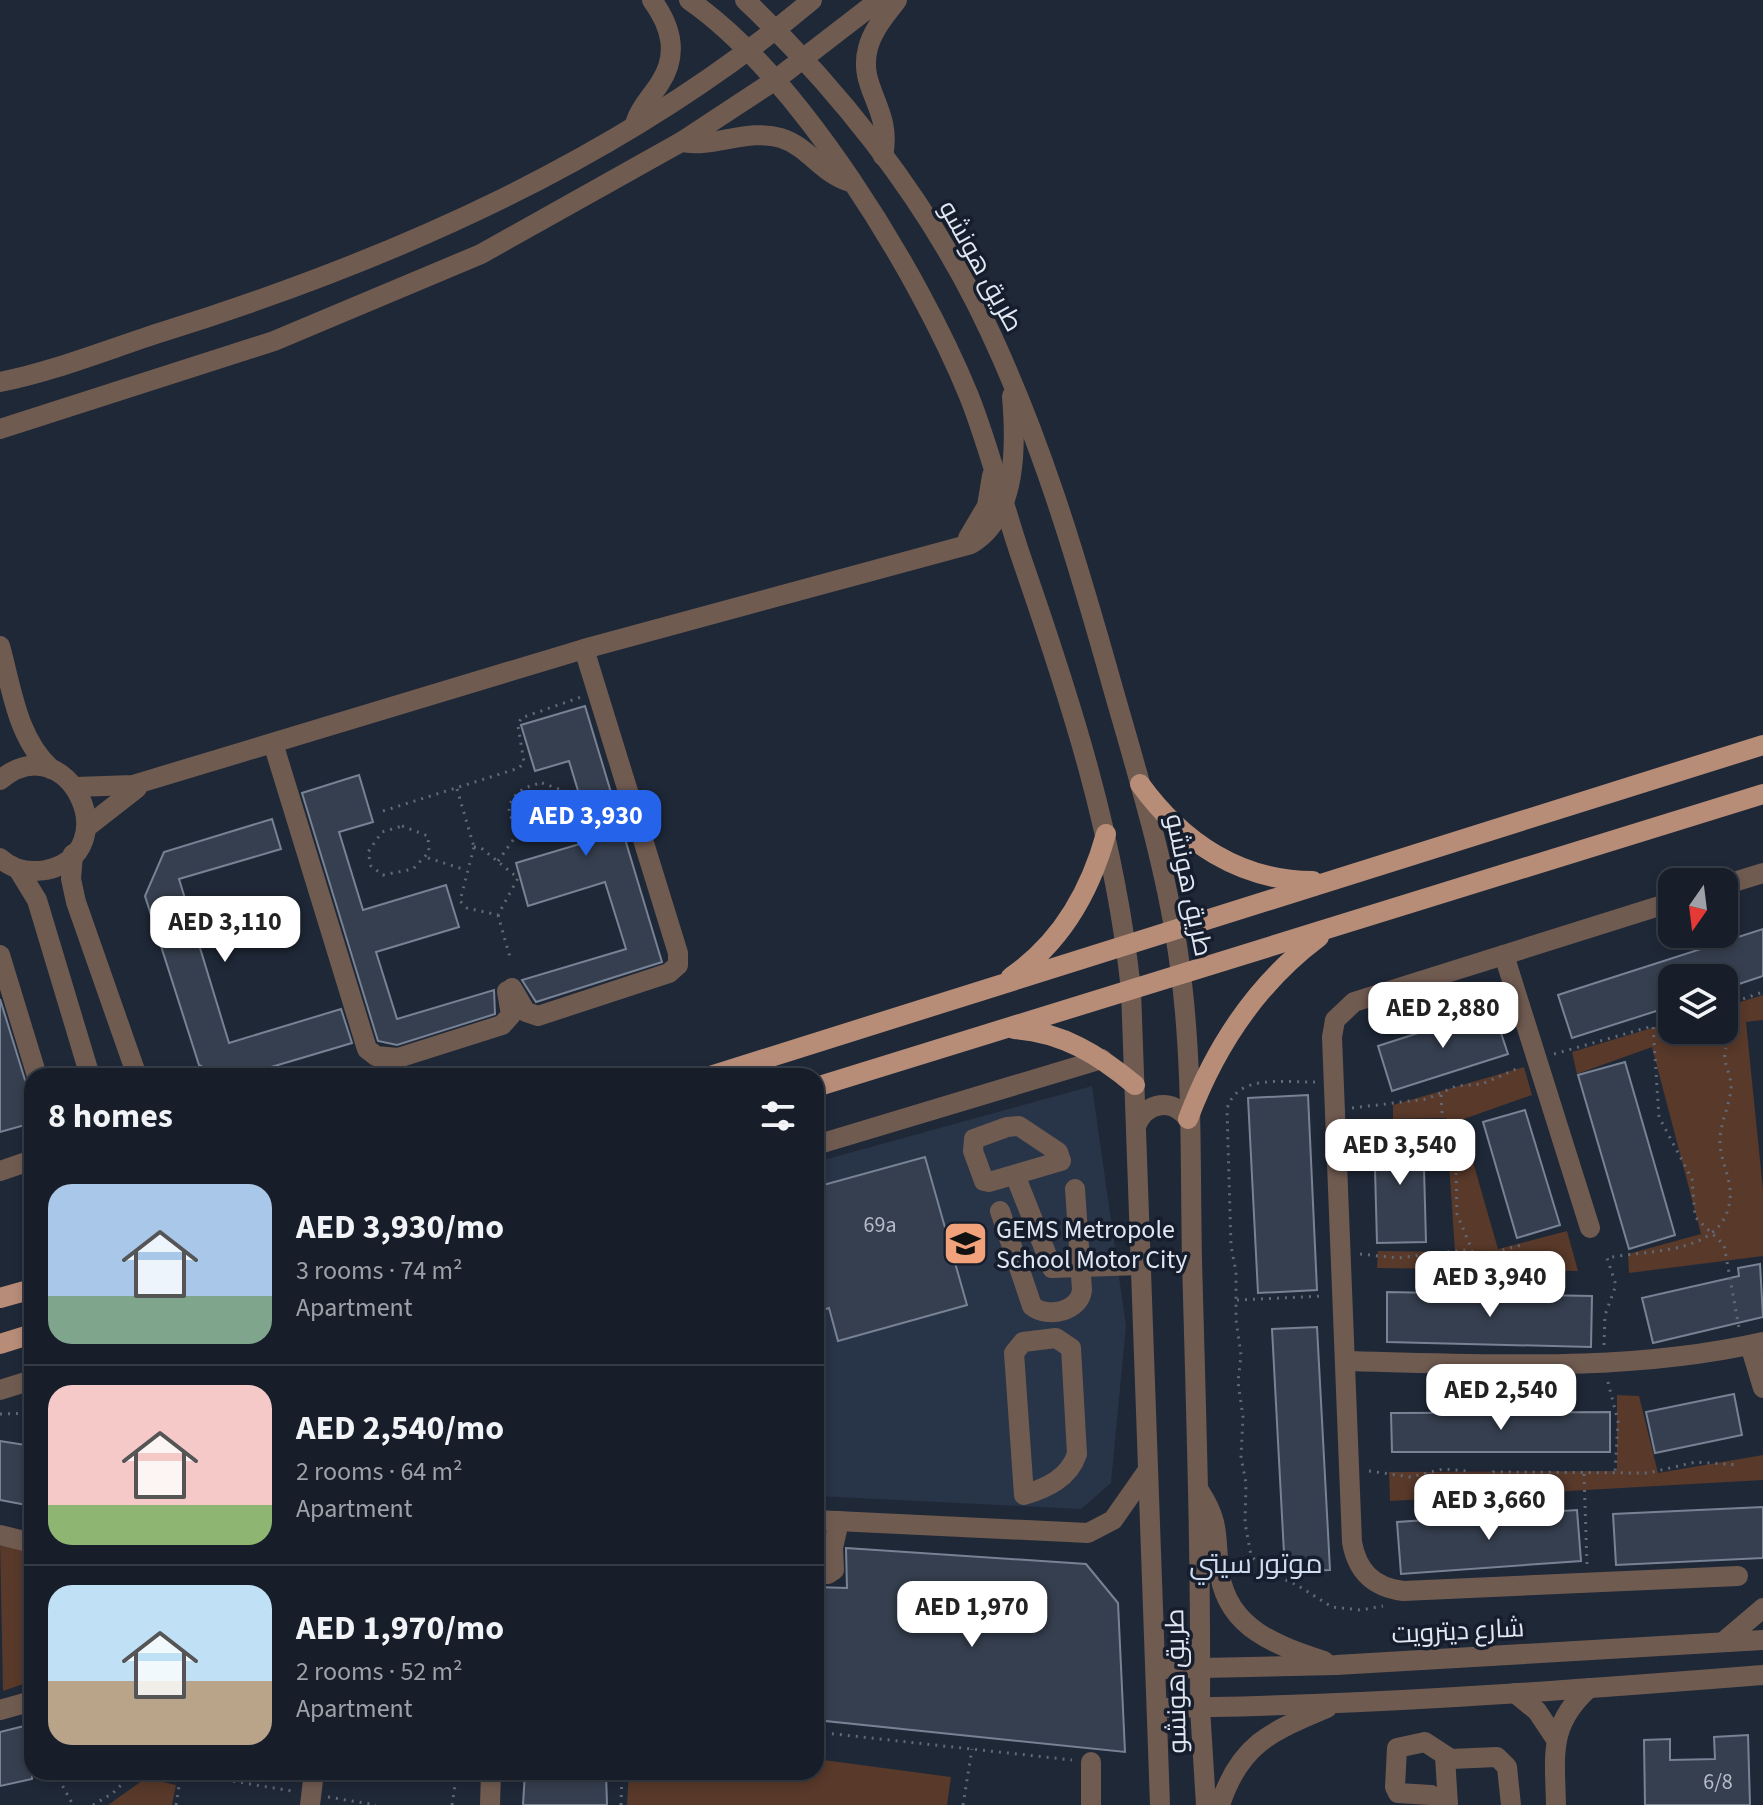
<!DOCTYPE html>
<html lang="en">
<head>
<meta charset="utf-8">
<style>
  body { margin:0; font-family:"Source Sans 3",Cairo,sans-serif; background:#242b35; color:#f1f3f6; height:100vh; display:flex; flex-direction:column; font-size:30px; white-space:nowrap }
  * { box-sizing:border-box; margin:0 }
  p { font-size:26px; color:#9ea2a8 }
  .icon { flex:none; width:44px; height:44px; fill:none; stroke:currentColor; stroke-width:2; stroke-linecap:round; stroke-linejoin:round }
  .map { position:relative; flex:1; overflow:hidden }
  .sheet { position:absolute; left:24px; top:1068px; width:800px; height:712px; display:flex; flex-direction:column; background:#171e29; border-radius:24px; box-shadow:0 4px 12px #0003,0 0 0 2px #363c46 }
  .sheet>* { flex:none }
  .needle { width:52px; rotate:194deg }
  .fabs { position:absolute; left:1658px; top:868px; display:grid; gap:16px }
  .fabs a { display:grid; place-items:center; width:80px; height:80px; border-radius:16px; background:#171e29; box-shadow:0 4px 12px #0003,0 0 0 2px #363c46; font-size:40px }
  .price { position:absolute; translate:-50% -68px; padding:0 18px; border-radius:16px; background:#fff; color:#222; font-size:26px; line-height:52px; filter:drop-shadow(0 2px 4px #0008) }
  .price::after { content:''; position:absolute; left:50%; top:48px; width:24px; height:18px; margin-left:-12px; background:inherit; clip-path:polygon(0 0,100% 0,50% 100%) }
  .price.on { background:#2563eb; color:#fff }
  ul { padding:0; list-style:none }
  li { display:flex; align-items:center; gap:24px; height:200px; padding:0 24px }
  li+li { border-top:2px solid #363c46 }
  li span { display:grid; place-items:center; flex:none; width:224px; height:160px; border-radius:24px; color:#555 }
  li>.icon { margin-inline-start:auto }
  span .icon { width:96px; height:96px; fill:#fffc; stroke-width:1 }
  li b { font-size:34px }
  h2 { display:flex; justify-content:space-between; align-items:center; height:96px; padding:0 24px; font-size:34px }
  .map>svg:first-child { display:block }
  .built { fill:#283447 }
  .green { fill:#58392a }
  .building { fill:#363f4f; stroke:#778294; stroke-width:2 }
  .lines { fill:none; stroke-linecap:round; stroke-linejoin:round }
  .path { stroke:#616976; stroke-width:3; stroke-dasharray:2 6; stroke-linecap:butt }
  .minor { stroke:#705b51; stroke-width:20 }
  .major { stroke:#b88d78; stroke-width:20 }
  .labels { text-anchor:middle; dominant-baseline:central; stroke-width:7; stroke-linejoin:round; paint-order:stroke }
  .number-label { font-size:22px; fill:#b6bdc8 }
  .street-label { font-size:26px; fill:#e1e7f1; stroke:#161e2d }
  .poi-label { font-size:26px; fill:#e1e7f1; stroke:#161e2d; text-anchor:start }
  .neighbourhood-label { font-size:28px; fill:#cfdbef; stroke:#161e2d }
</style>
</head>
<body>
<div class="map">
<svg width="1763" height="1805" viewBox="0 0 1763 1805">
  <rect width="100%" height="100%" fill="#1f2837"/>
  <path class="built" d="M1092,1086L1126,1326L1111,1483L1081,1509L816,1496V1162Z"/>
  <g class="green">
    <path d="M1763,995V1020L1746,1022L1763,1190V1256L1629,1273L1628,1254L1701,1234L1652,1047L1577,1074L1572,1052L1672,1022V1030H1724V1007Z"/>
    <path d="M1524,1067L1532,1095L1461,1120L1498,1249L1567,1231L1578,1271L1377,1268L1378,1251L1455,1252L1446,1118L1393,1119V1105Z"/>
    <path d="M1617,1395L1639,1396L1658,1473L1763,1455V1480L1390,1501L1389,1472L1617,1471Z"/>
    <path d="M0,1540L32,1550V1681L3,1691Z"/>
    <path d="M816,1759L951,1777L947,1805H627L629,1772H816Z"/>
    <path d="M146,1778L176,1785L172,1805H108Z"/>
  </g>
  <g class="building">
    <path d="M585,706L662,962L536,1002L522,980L626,949L605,882L528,906L516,863L593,840L569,761L535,771L521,725Z"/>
    <path d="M359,775L373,822L339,832L363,910L446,885L459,927L376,952L397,1019L494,990L495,1014L397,1045L378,1041L302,793Z"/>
    <path d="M272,819L281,849L179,879L229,1043L341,1009L352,1043L241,1076H220L199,1065L145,896L164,852Z"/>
    <path d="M1763,929V976L1724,989V978H1672V1006L1572,1038L1558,995Z"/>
    <path d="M0,999L25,1080L32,1088V1123L0,1132Z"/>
    <path d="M1493,1009L1508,1054L1392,1091L1378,1046Z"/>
    <path d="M1625,1062L1675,1235L1629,1249L1578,1075Z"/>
    <path d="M1308,1095L1317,1290L1258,1293L1248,1098Z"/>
    <path d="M1525,1110L1560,1225L1517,1238L1483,1122Z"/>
    <path d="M1423,1131L1426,1242L1377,1243L1374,1132Z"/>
    <path d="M925,1157L967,1305L838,1341L829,1308L816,1312V1187Z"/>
    <path d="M1760,1264L1763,1317L1653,1343L1642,1298L1739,1276L1738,1268Z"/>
    <path d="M1387,1292L1592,1296L1591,1347L1387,1342Z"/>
    <path d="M1317,1327L1330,1570L1285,1572L1272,1329Z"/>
    <path d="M1734,1394L1742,1435L1655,1453L1646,1412Z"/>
    <path d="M1610,1412V1452H1392L1391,1413Z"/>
    <path d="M0,1441L32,1446V1506L0,1500Z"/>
    <path d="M1763,1507V1558L1616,1565L1613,1514Z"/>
    <path d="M1577,1510L1581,1561L1401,1574L1397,1522Z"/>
    <path d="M846,1548L1086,1564L1118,1603L1125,1752L816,1720V1587L847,1588Z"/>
    <path d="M32,1724V1779L0,1786V1732Z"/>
    <path d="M1748,1735L1750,1805H1645L1644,1740L1670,1739V1760L1715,1759L1714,1737Z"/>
    <path d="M525,1772H606L607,1805H523Z"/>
  </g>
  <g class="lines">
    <g class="path">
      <path d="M542,783L567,792L568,809L545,828L521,829L509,815C508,795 524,786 542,783Z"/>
      <path d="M457,789L474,847"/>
      <path d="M383,811L519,768L524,762L518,726L521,718L581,697"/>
      <path d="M402,826L428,836L429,852L413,869L383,875L371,866L368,852L382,832Z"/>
      <path d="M474,847H480L518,878L498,915L467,908L460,901Z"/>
      <path d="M428,858L466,870"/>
      <path d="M498,861L521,829"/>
      <path d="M498,915L511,961"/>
      <path d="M1728,1004L1763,992"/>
      <path d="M1554,1054L1653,1026L1659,1117L1692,1179L1695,1217L1724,1245L1739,1328"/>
      <path d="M1315,1082C1285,1083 1237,1073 1227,1109L1231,1246L1236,1272V1320L1241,1355L1238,1382L1243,1417L1241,1457L1246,1483L1245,1523L1251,1555L1262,1569L1297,1585L1332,1607L1361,1610L1383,1606"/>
      <path d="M1441,1095L1443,1129L1456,1172L1457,1214L1472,1250"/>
      <path d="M1352,1108L1427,1099L1456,1086L1482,1084L1521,1067"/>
      <path d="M1360,1254L1398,1258L1463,1250L1489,1254L1521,1245"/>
      <path d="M1237,1300L1324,1296"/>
      <path d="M1604,1345L1605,1315L1616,1285L1607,1258C1649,1249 1724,1256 1730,1199C1732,1180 1721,1162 1720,1144C1719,1125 1729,1108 1731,1089C1732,1074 1721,1062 1726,1048"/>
      <path d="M1608,1382L1618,1421L1615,1473"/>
      <path d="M0,1414L32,1413"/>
      <path d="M1369,1471L1411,1477L1443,1469L1467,1471L1471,1479L1480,1483L1488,1480L1493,1472L1648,1473L1696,1462L1739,1465"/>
      <path d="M1584,1474L1587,1565"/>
      <path d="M816,1732L1072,1760"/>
      <path d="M55,1772L73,1805"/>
      <path d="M178,1772L292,1791"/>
      <path d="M328,1797L376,1805"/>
      <path d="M93,1805L113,1793L134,1772"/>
      <path d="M176,1805L181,1773"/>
      <path d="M452,1805L457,1772"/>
      <path d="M621,1805L622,1772"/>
      <path d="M963,1805L972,1749"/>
    </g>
    <g class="minor">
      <path d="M689,0C799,76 919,273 969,396C990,449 1003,504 1021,557C1071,701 1115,837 1131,990L1160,1805"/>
      <path d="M745,0C837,87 920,192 977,305C1038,427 1077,560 1114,692C1140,783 1168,873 1180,967C1193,1063 1190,1163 1192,1260C1196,1409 1201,1559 1200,1708L1206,1805"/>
      <path d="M636,121C641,106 652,96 660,83C679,54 671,26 652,0"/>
      <path d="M681,142C715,148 748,128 781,138C809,147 822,174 850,182"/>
      <path d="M883,156C893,108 857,89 868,48C873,29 886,15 897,0"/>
      <path d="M0,382C55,371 109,349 162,332C395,259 624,158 812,0"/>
      <path d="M0,429L274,341L481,254L681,142L774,81L879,0"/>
      <path d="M968,538L987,506L992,476"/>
      <path d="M0,646C12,689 17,738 51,769"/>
      <path d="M273,743L367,1049L376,1056L398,1058L502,1025L511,1015L507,991"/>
      <path d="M0,780C68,723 129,852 46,870C29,873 12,869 0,858"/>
      <path d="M76,787L133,785L584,649L971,544C1018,516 1016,444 1012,396"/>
      <path d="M87,827L137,788"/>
      <path d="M73,854L71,879L76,902L137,1076"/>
      <path d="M18,869L37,900L90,1076"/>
      <path d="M1724,885L1763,873"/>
      <path d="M1672,902L1354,1002L1335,1020L1332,1037L1352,1542C1357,1571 1373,1587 1403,1591L1738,1576"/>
      <path d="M0,955L37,1076"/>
      <path d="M1504,955L1590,1228"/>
      <path d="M512,988L526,1012L538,1016L669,973L678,965V953L584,649"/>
      <path d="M1019,1126L1058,1152L1061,1161L989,1182L984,1181L973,1151L974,1139L1007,1127Z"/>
      <path d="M1136,1126C1146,1101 1173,1098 1188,1119"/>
      <path d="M816,1145L1102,1059"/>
      <path d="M0,1171L32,1160"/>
      <path d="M1015,1175L1052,1268L1141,1265"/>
      <path d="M1000,1211L1032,1306C1048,1319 1080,1311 1082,1290L1075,1189"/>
      <path d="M1056,1338L1071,1348L1077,1454C1069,1478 1047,1488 1024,1495L1014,1353L1023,1342Z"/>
      <path d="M1750,1345L1763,1388"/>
      <path d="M1346,1361C1486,1364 1626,1373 1763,1342"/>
      <path d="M0,1390L32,1380"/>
      <path d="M1200,1492C1222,1526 1214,1539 1220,1575C1229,1630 1279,1646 1324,1661"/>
      <path d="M816,1520L1088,1533L1113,1520L1148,1470"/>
      <path d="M0,1535L32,1543"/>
      <path d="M816,1573L828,1574L834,1570L833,1548L839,1521"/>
      <path d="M1723,1642L1763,1608"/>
      <path d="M1156,1669L1336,1665L1763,1640"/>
      <path d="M1515,1693L1537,1711L1555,1738"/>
      <path d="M1157,1708C1359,1706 1561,1691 1763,1675"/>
      <path d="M0,1710L32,1701"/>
      <path d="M1445,1757L1448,1805"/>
      <path d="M1091,1762V1805"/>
      <path d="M1448,1804L1431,1795L1398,1793L1395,1787L1397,1748L1425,1742L1451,1759L1497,1757L1507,1767L1511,1805"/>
      <path d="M310,1805L314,1772"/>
      <path d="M490,1805L491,1772"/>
      <path d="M1220,1805C1240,1744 1270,1732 1327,1708"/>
      <path d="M1556,1805C1555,1755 1548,1725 1589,1688"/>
    </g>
    <g class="major">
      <path d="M1140,784C1182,842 1240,881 1313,881"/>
      <path d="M1011,977C1062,942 1090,892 1106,834"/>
      <path d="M1014,1029C1062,1032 1099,1055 1135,1085"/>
      <path d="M710,1076L1763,745"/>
      <path d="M816,1087L1763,794"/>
      <path d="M1188,1119C1215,1047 1256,984 1319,937"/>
      <path d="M0,1298L32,1289"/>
      <path d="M0,1344L32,1334"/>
    </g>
  </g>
  <defs>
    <symbol id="school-square" viewBox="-11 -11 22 22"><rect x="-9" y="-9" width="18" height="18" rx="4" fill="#f1a27b" stroke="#161e2d"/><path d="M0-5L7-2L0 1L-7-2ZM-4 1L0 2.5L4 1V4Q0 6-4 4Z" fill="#111"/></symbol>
  </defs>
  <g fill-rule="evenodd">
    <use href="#school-square" x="940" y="1218" width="51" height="51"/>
  </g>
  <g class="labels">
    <g class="number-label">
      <text x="880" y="1225">69a</text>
      <text x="1718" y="1782">6/8</text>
    </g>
    <g class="street-label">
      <text transform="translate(981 266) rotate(61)">طريق هونشو</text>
      <text transform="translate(1189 885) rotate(78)">طريق هونشو</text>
      <text transform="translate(1458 1631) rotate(-3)">شارع ديترويت</text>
      <text transform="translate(1176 1681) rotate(-91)">طريق هونشو</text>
    </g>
    <g class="poi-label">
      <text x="996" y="1229">GEMS Metropole<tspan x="996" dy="30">School Motor City</tspan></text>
    </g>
    <g class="neighbourhood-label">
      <text x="1256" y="1564">موتور سيتي</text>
    </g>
  </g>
</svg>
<div class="fabs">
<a><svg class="needle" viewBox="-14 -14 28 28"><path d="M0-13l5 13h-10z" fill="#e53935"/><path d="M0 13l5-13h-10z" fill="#9ea2a8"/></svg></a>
<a><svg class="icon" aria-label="layers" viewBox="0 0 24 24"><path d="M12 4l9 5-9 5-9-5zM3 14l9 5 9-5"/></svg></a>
</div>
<b class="price on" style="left:586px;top:858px">AED 3,930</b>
<b class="price" style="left:225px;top:964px">AED 3,110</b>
<b class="price" style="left:1443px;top:1050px">AED 2,880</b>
<b class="price" style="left:1400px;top:1187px">AED 3,540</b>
<b class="price" style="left:1490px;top:1319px">AED 3,940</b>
<b class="price" style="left:1501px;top:1432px">AED 2,540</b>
<b class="price" style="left:1489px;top:1542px">AED 3,660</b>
<b class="price" style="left:972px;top:1649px">AED 1,970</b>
<section class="sheet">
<h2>8 homes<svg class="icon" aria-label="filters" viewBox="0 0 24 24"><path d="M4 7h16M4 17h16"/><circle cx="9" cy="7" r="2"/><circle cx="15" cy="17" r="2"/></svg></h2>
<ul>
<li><span style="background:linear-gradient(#a9c7e8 70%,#7fa58c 0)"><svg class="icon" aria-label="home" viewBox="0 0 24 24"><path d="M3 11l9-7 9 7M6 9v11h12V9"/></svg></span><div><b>AED 3,930/mo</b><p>3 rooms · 74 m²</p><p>Apartment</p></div></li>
<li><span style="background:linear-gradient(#f6c9c9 75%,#8fb573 0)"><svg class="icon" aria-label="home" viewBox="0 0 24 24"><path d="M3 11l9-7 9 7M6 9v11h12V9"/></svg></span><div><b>AED 2,540/mo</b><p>2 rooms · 64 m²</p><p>Apartment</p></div></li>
<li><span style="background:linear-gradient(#bfe0f5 60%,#b9a48a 0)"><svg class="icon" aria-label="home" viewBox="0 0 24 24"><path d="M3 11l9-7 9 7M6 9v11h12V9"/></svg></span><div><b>AED 1,970/mo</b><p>2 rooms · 52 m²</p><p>Apartment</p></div></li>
</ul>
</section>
</div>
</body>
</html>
